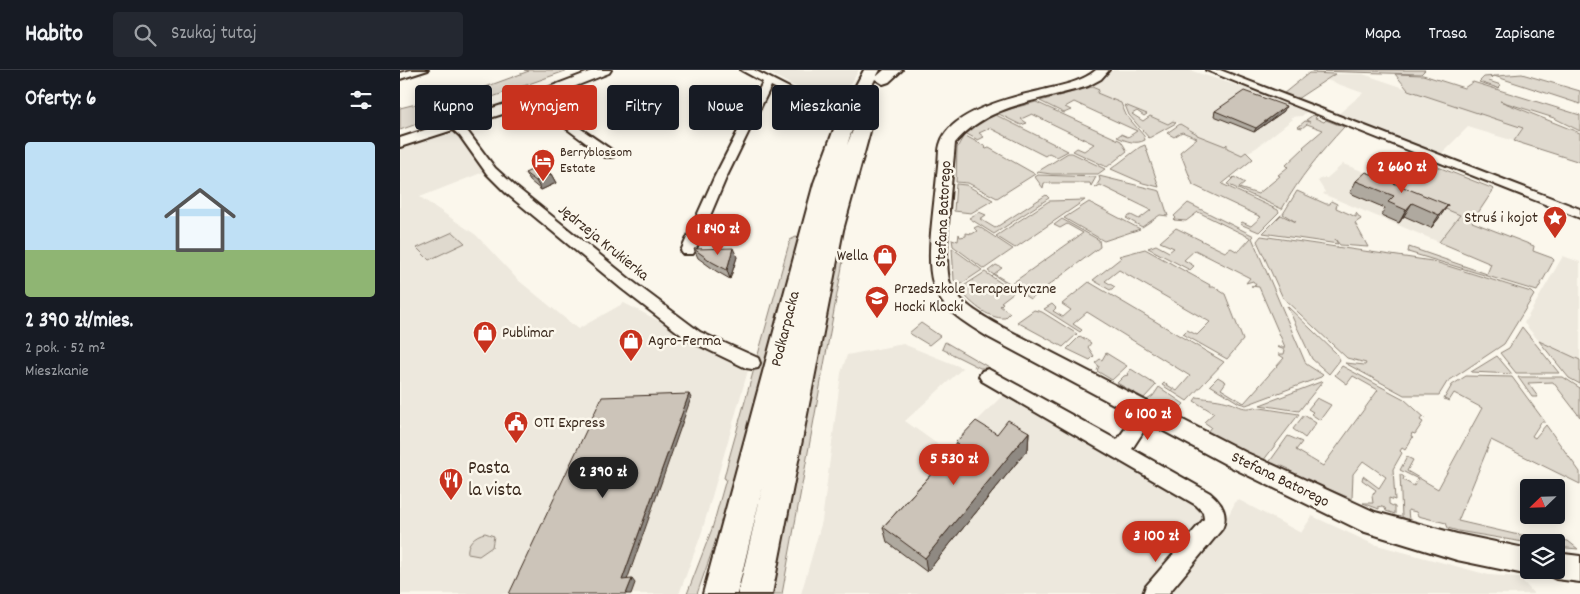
<!DOCTYPE html>
<html lang="pl">
<head>
<meta charset="utf-8">
<style>
  body { margin:0; font-family:Dekko,sans-serif; background:#242831; color:#f1f3f6; height:100vh; display:flex; flex-direction:column; font-size:19px; white-space:nowrap }
  * { box-sizing:border-box; margin:0 }
  p { font-size:16px; color:#9ea1a6 }
  .icon { flex:none; width:28px; height:28px; fill:none; stroke:currentColor; stroke-width:2; stroke-linecap:round; stroke-linejoin:round }
  .map { position:relative; flex:1; overflow:hidden }
  .side { display:flex; flex-direction:column; background:#171b24; width:400px }
  .side>* { flex:none }
  .guide { position:absolute; left:15px; top:15px; width:475px; height:45px; display:flex; gap:10px }
  .needle { width:32px; rotate:247deg }
  .buttons { position:absolute; left:1120px; top:409px; display:grid; gap:10px }
  .buttons a { display:grid; place-items:center; width:45px; height:45px; border-radius:5px; background:#171b24; box-shadow:0 2px 12px #0003; font-size:25px }
  .price { position:absolute; translate:-50% -42px; padding:0 11px; border-radius:18px; background:#c8321e; color:#fff; font-size:16px; line-height:32px; filter:drop-shadow(0 1px 2px #0008) }
  .price::after { content:''; position:absolute; left:50%; top:30px; width:15px; height:11px; margin-left:-8px; background:inherit; clip-path:polygon(0 0,100% 0,50% 100%) }
  .price.on { background:#222; color:#fff }
  ul { padding:0; list-style:none }
  li { display:grid; align-content:center; gap:10px; height:265px; padding:0 25px }
  li span { display:grid; place-items:center; height:155px; border-radius:5px; color:#555 }
  li>.icon { margin-inline-start:auto }
  span .icon { width:90px; height:90px; fill:#fffc; stroke-width:1 }
  li b { font-size:21px }
  h2 { display:flex; justify-content:space-between; align-items:center; height:60px; padding:0 25px; font-size:21px }
  .chip { padding:0 18px; border-radius:5px; background:#171b24; box-shadow:0 2px 12px #0003; font-size:18px; line-height:45px }
  .chip.on { background:#c8321e; color:#fff }
  header { display:flex; align-items:center; gap:30px; box-sizing:border-box; height:70px; padding:0 25px; background:#171b24; border-bottom:1px solid #363941 }
  header strong { font-size:24px }
  nav { display:flex; gap:28px; margin-inline-start:auto; font-size:18px }
  .search { width:350px; height:45px; background:#242831; display:flex; align-items:center; gap:12px; box-sizing:border-box; padding:0 18px; border-radius:5px; color:#9ea1a6; font-size:19px }
  main { display:flex; flex:1; min-height:0 }
  .map>svg:first-child { display:block }
  .built { fill:#ede8dd }
  .green { fill:#dfd9ce; stroke:#8d8276 }
  .lines { fill:none; stroke-linecap:round; stroke-linejoin:round }
  .minor-casing { stroke:#3b2a1e; stroke-width:4 }
  .tertiary-casing { stroke:#3b2a1e; stroke-width:4 }
  .primary-casing { stroke:#3b2a1e; stroke-width:4 }
  .minor { fill:#fbf7ec; fill-rule:evenodd }
  .tertiary { fill:#fbf7ec; fill-rule:evenodd }
  .primary { fill:#fbf7ec; fill-rule:evenodd }
  .wall { fill:#afa99f; stroke:#3b2a1e }
  .shaded-wall { fill:#8f8982; stroke:#3b2a1e }
  .building { fill:#ccc4b9; stroke:#3b2a1e }
  .labels { text-anchor:middle; dominant-baseline:central; stroke-width:5; stroke-linejoin:round; paint-order:stroke }
  .far-poi-label { font-size:14px; fill:#3b2a1e; stroke:#fbf7ec; text-anchor:start }
  .street-label { font-size:16px; fill:#3b2a1e; stroke:#fbf7ec }
  .poi-label { font-size:16px; fill:#3b2a1e; stroke:#fbf7ec; text-anchor:start }
  .near-poi-label { font-size:19px; fill:#3b2a1e; stroke:#fbf7ec; text-anchor:start }
</style>
</head>
<body>
<header>
<strong>Habito</strong>
<div class="search"><svg class="icon" aria-label="search" viewBox="0 0 24 24"><circle cx="10" cy="10" r="6"/><path d="M15 15l6 6"/></svg>Szukaj tutaj</div>
<nav><a>Mapa</a><a>Trasa</a><a>Zapisane</a></nav>
</header>
<main>
<section class="side">
<h2>Oferty: 6<svg class="icon" aria-label="filters" viewBox="0 0 24 24"><path d="M4 7h16M4 17h16"/><circle cx="9" cy="7" r="2"/><circle cx="15" cy="17" r="2"/></svg></h2>
<ul>
<li><span style="background:linear-gradient(#bfe0f5 70%,#8fb573 0)"><svg class="icon" aria-label="home" viewBox="0 0 24 24"><path d="M3 11l9-7 9 7M6 9v11h12V9"/></svg></span><div><b>2 390 zł/mies.</b><p>2 pok. · 52 m²</p><p>Mieszkanie</p></div></li>
</ul>
</section>
<div class="map">
<svg width="1180" height="524" viewBox="0 0 1180 524">
  <rect width="100%" height="100%" fill="#fbf7ec"/>
  <filter id="ink" filterUnits="userSpaceOnUse"><feTurbulence type="fractalNoise" baseFrequency=".02" numOctaves="2"/><feDisplacementMap in="SourceGraphic" scale="10" xChannelSelector="R" yChannelSelector="G"/><feConvolveMatrix kernelMatrix="1 2 1 2 8 2 1 2 1" color-interpolation-filters="sRGB"/></filter>
  <g filter="url(#ink)">
    <g class="built">
      <path d="M363,0H459L439,33L410,24Z"/>
      <path d="M713,0H789L848,19L906,42L902,46L890,47L893,49L856,78L842,85L796,65L785,59L787,57L773,51L769,54L697,23L699,21L692,17Z"/>
      <path d="M935,4H963L1123,58L1114,71L1068,57L1039,86L936,46L963,23L927,10Z"/>
      <path d="M45,60L57,62L86,101L20,127L76,165L118,210L178,259L224,233L349,297L301,465L279,524H0V76Z"/>
      <path d="M943,94L981,108L984,114L1060,145L1039,172L923,124L925,122L918,111L922,108H927Z"/>
      <path d="M1163,186L1180,192V290L1139,271L1124,253Z"/>
      <path d="M503,274L563,298L505,351L547,381L603,325L618,335L626,336L789,432L828,446L837,429L901,463L912,446L973,474L1089,505L1119,507L1134,524H767L818,464L826,449L763,524H401L422,451L441,303L447,285Z"/>
    </g>
    <g class="green">
      <path d="M124,0H168L0,60V38L20,33H42L129,1Z"/>
      <path d="M913,0H1025L1021,4L912,1Z"/>
      <path d="M909,3L935,4L897,29L883,24Z"/>
      <path d="M995,4L1023,5L1064,18L1073,12L1180,45V61L1154,48L1100,31L1180,63V92L1114,71L1123,58L1008,20Z"/>
      <path d="M1122,4L1180,21V34L1094,6L1089,11L1101,15L1098,18L1079,12L1084,7Z"/>
      <path d="M692,17L699,20L697,23L721,33L726,45L744,66L745,70C736,75 726,71 717,67L721,64L728,67L737,61L674,32L665,37L671,40L664,43L640,31Z"/>
      <path d="M636,32L721,71L727,81L707,97L673,81L677,78L684,81L694,74L632,44L621,49L627,53L621,55L599,44V42Z"/>
      <path d="M725,35L747,44L744,46L737,41L732,44L743,51L750,46L768,54L773,51L776,53L749,68L729,45Z"/>
      <path d="M594,44L668,81L657,87L649,83L645,86L590,58L579,63L584,67L578,70L565,63Z"/>
      <path d="M913,45L917,46L915,48L924,52L926,50L944,57C920,83 899,108 882,139L827,114L834,107L845,113L839,118L858,124L880,106L878,105L888,97L886,95L904,78L903,77L923,60L907,54L902,58L898,57L905,51L910,52L906,50Z"/>
      <path d="M780,54L797,64V65L825,76L827,74V78L842,85L846,82L853,89L822,114L878,140L879,142L859,162L840,154L842,152L851,156L861,147L793,115L780,82L797,68L782,62L774,67L767,63Z"/>
      <path d="M564,65L586,77L585,78L586,79L589,78L635,104L597,128L568,113L556,112L557,78Z"/>
      <path d="M745,75L759,117L743,113L711,99L740,77Z"/>
      <path d="M668,83H672L705,99L698,104H651L637,102Z"/>
      <path d="M1005,84L1094,119L1072,152L1134,176L1133,181L1152,188L1154,190L1137,221L1008,182L1009,177L1087,204L1091,194L1039,172L1060,145L983,113L980,109Z"/>
      <path d="M638,105L696,107L691,116L690,113H644L643,118L635,107Z"/>
      <path d="M699,106L760,121L768,146L760,145L742,157L726,148L731,145L739,149L751,140L700,115L695,118L700,110Z"/>
      <path d="M556,114L566,115L593,130L571,143L554,141Z"/>
      <path d="M897,121L926,134H930L931,131L937,134L936,138L956,147V143L961,149L955,153L968,177L940,175L935,169L938,174L863,163L881,145L896,152L883,144Z"/>
      <path d="M646,125L649,128L594,164L569,148L579,142L586,145L580,149L595,158Z"/>
      <path d="M685,130L615,178L596,166L649,131Z"/>
      <path d="M689,132L740,159L704,171L664,148Z"/>
      <path d="M788,133L854,166L852,168L906,294L923,305L921,307L846,335L839,333L810,315L818,307L826,312L821,319L844,333L884,288L878,284H884L885,280L877,277H885L859,217L851,216L856,215L853,211L846,213L850,208L795,180L784,190L794,196L790,200L748,178L756,175L769,182L774,178L760,172L776,158L825,182L831,178L838,182L851,168L798,142L786,151L774,150L776,148L774,146Z"/>
      <path d="M662,149L699,170L700,177L630,229L588,201L596,195L602,198L594,204L611,214L683,163L667,154L660,158L654,155Z"/>
      <path d="M578,156L613,179L584,199L553,176L552,169L558,171L559,164L560,167L566,166V163L572,164L577,161L574,158Z"/>
      <path d="M53,162L65,173L29,190L17,178Z"/>
      <path d="M861,166L1032,191L1131,222L1134,225L1104,274L1047,312L1039,325H1004L945,293L965,295L966,293L947,288L883,228L857,171Z"/>
      <path d="M396,167L400,168L336,413L297,524H287L312,459L326,409L324,408L328,392L390,170Z"/>
      <path d="M552,178L582,200L558,216L554,210Z"/>
      <path d="M745,179L810,215L809,217H814L825,224L843,270L827,289L783,264L787,260L797,265L810,252L719,200L705,211L715,217L710,220L693,210L721,188L719,186Z"/>
      <path d="M441,185L444,186L382,524H372L430,212Z"/>
      <path d="M585,202L614,222L601,232L603,233L600,236L610,243L605,248C587,249 570,232 559,219Z"/>
      <path d="M689,212L824,292L787,331L762,315L764,313L777,321L790,306L687,242L673,254L682,260L680,262L644,239L652,234L656,238L653,241L663,247L671,240L662,234Z"/>
      <path d="M887,236L937,284L940,290L929,304L912,289Z"/>
      <path d="M634,240L642,242L677,264L663,277L617,252Z"/>
      <path d="M521,253L540,266L529,275L509,263Z"/>
      <path d="M1122,257L1159,303H1116L1100,283L1109,278Z"/>
      <path d="M680,266L691,273L688,277L694,286L690,290L667,279Z"/>
      <path d="M1139,271L1180,290V314L1169,308Z"/>
      <path d="M545,272L590,298H580L542,279Z"/>
      <path d="M706,283L727,296L712,310L697,301L699,296L695,293L700,289L702,290Z"/>
      <path d="M1097,286L1112,304L1071,302Z"/>
      <path d="M942,296L1004,329L1025,348L1022,347L1020,350L1023,352L1015,364L1012,363L1011,366L1013,367L1005,380L1002,378L1000,381L1002,383L993,399L995,430L989,428V434L995,437V444L986,441L985,438L979,436V439L963,433H973L972,426L976,420L962,410L963,406L979,418L986,407L963,391L953,404L952,429L888,402L889,399L880,395L878,398L868,394L888,366L902,372L896,380L923,396L978,320L953,306L947,314L935,305Z"/>
      <path d="M731,299L756,315L744,328L717,313L724,306L728,305L727,304Z"/>
      <path d="M1066,306L1112,307L1145,352H1141L1132,366L1135,368L1146,355L1180,402V414L1091,370L1058,451L1114,464L1168,471L1178,479L1156,477V472L1129,473L1058,461L1048,458L1046,453L1018,446L1016,442L1008,440L1009,450L1002,447L1000,404L1004,407L1003,410L1014,416L1018,409L1000,400L1007,387L1013,390L1007,401L1038,419L1082,338L1054,323L1049,331L1044,329L1052,315Z"/>
      <path d="M1118,307H1163L1180,318V347L1153,312L1128,313L1138,327H1132Z"/>
      <path d="M923,311L899,341L860,335Z"/>
      <path d="M759,317L784,334L774,344L747,330L753,326Z"/>
      <path d="M797,327C808,329 820,329 831,333C840,336 844,340 854,337L899,344L863,391L807,362L811,357L804,352L814,343L794,331Z"/>
      <path d="M917,328L931,335L920,350L911,344L913,342L908,339Z"/>
      <path d="M904,345L916,353L905,368L893,359Z"/>
      <path d="M85,463L94,466L92,477L79,486L68,484C66,473 75,465 85,463Z"/>
    </g>
    <g class="lines">
      <defs>
        <g id="minor">
          <path d="M11,0H28L0,9V3Z"/>
          <path d="M341,0H354L415,31L410,34L406,33L371,16L326,108L295,181L293,184H283L281,181L314,108L363,12Z"/>
          <path d="M806,0H820L1180,139V148Z"/>
          <path d="M132,25L213,81L215,84L213,87H205L128,30L127,28Z"/>
          <path d="M54,52L68,62L95,98L116,117L232,211L300,262L358,288L360,293L358,298L352,299L346,298L288,270L222,219L106,123L87,104L60,66L48,55Z"/>
          <path d="M588,299L717,370L741,337L747,335L753,337L756,342L732,379L810,423C821,432 829,444 822,459L768,524H743L746,516L804,449L803,442L796,435L582,311L579,306L582,301Z"/>
        </g>
        <g id="tertiary">
          <path d="M194,0H211L209,3L115,40L0,77V68L105,34Z"/>
          <path d="M696,0H709L701,9L688,16C641,31 589,33 555,73C553,100 541,195 551,216C561,235 585,247 602,257L845,382L975,442L1057,464L1129,479V500L1138,501L1129,505L1057,490L962,461L829,396L588,267C537,236 526,224 531,163C533,140 536,118 538,95C539,88 538,79 541,72C551,42 612,27 639,21C658,16 681,13 696,0Z"/>
          <path d="M1156,483L1180,486V512L1156,509L1147,505L1144,500H1156Z"/>
        </g>
        <path id="primary" d="M464,0H480L476,7L484,0H502L489,12L483,14L475,9L455,51L447,75L457,50H469L472,54L443,160L372,524H338L363,415L337,524H303L414,113L437,51Z"/>
      </defs>
      <use href="#minor" class="minor-casing"/>
      <use href="#tertiary" class="tertiary-casing"/>
      <use href="#primary" class="primary-casing"/>
      <use href="#minor" class="minor"/>
      <use href="#tertiary" class="tertiary"/>
      <use href="#primary" class="primary"/>
    </g>
    <g class="wall">
      <path d="M815,41H884L854,62L814,46Z"/>
      <path d="M125,103L151,104L156,113L141,120L130,111Z"/>
      <path d="M956,111L1048,135L1039,148L1031,158L1004,146L999,153L981,145L985,138L950,123Z"/>
      <path d="M294,179L337,187L330,209L316,201L298,188Z"/>
      <path d="M629,362L628,379L527,502L487,472L483,457L555,378V373L597,364Z"/>
    </g>
    <g class="shaded-wall">
      <path d="M886,36L884,41L854,62L856,58Z"/>
      <path d="M151,104L156,113L141,120L136,111Z"/>
      <path d="M1012,133L1004,146L999,153L1006,140Z"/>
      <path d="M1048,135L1039,148L1031,158L1039,145Z"/>
      <path d="M333,178L337,187L330,209L327,200Z"/>
      <path d="M289,324L291,328L226,513L222,510Z"/>
      <path d="M629,362L628,379L527,502L525,488Z"/>
      <path d="M232,509L235,513L231,524H226Z"/>
    </g>
    <g class="building">
      <path d="M844,21L886,36L856,58L815,41Z"/>
      <path d="M140,96L151,104L136,111L125,103Z"/>
      <path d="M966,102L1048,135L1039,145L1012,133L1006,140L988,132L994,126L956,111Z"/>
      <path d="M333,178L327,200L312,192L294,179Z"/>
      <path d="M289,324L222,510L232,509L226,524H109L202,327Z"/>
      <path d="M608,350L629,362L525,488L483,457L558,375L555,373L576,351L597,364Z"/>
    </g>
  </g>
  <defs>
    <symbol id="hotel-pin" viewBox="-11 -11 22 30"><path d="M0 17L-7.5 6A9.5 9.5 0 1 1 7.5 6Z" fill="#c8321e" stroke="#fbf7ec"/><path d="M-6-4.5h1.5V1H6V5H4.5V3h-9V5H-6ZM-4 0a1.8 1.8 0 1 1 3.6 0ZM.5 0V-2.5h3Q6-2.5 6 0Z" fill="#fff"/></symbol>
    <symbol id="sight-pin" viewBox="-11 -11 22 30"><path d="M0 17L-7.5 6A9.5 9.5 0 1 1 7.5 6Z" fill="#c8321e" stroke="#fbf7ec"/><path d="M0-6L1.8-2.2L6-1.7L2.9 1.2L3.7 5.4L0 3.3L-3.7 5.4L-2.9 1.2L-6-1.7L-1.8-2.2Z" fill="#fff"/></symbol>
    <symbol id="shop-pin" viewBox="-11 -11 22 30"><path d="M0 17L-7.5 6A9.5 9.5 0 1 1 7.5 6Z" fill="#c8321e" stroke="#fbf7ec"/><path d="M-5-2.5h2.3a2.7 3.5 0 0 1 5.4 0H5L5.5 6h-11ZM-1.5-2.5h3a1.5 2.3 0 0 0-3 0Z" fill="#fff"/></symbol>
    <symbol id="school-pin" viewBox="-11 -11 22 30"><path d="M0 17L-7.5 6A9.5 9.5 0 1 1 7.5 6Z" fill="#c8321e" stroke="#fbf7ec"/><path d="M0-5L7-2L0 1L-7-2ZM-4 1L0 2.5L4 1V4Q0 6-4 4Z" fill="#fff"/></symbol>
    <symbol id="civic-pin" viewBox="-11 -11 22 30"><path d="M0 17L-7.5 6A9.5 9.5 0 1 1 7.5 6Z" fill="#c8321e" stroke="#fbf7ec"/><path d="M-.6-6.5H3V-4.5H.6V-3L4-1V1h2V6H-6V1h2V-1L-.6-3ZM-1.2 2.5V6h2.4V2.5Z" fill="#fff"/></symbol>
    <symbol id="restaurant-pin" viewBox="-11 -11 22 30"><path d="M0 17L-7.5 6A9.5 9.5 0 1 1 7.5 6Z" fill="#c8321e" stroke="#fbf7ec"/><path d="M-5-6h1v4h1v-4h1v4h1v-4h1v5L-1.5 .5V6h-2V.5L-5-1ZM5-6V6H3V1.5H1.5Q1.5-4 5-6Z" fill="#fff"/></symbol>
  </defs>
  <g fill-rule="evenodd">
    <use href="#hotel-pin" x="129" y="77" width="28" height="38"/>
    <use href="#sight-pin" x="1141" y="134" width="28" height="38"/>
    <use href="#shop-pin" x="471" y="172" width="28" height="38"/>
    <use href="#school-pin" x="463" y="214" width="28" height="38"/>
    <use href="#shop-pin" x="71" y="249" width="28" height="38"/>
    <use href="#shop-pin" x="217" y="257" width="28" height="38"/>
    <use href="#civic-pin" x="102" y="339" width="28" height="38"/>
    <use href="#restaurant-pin" x="37" y="396" width="28" height="38"/>
  </g>
  <g class="labels">
    <g class="far-poi-label">
      <text x="160" y="83">Berryblossom<tspan x="160" dy="16">Estate</tspan></text>
    </g>
    <g class="street-label">
      <text transform="translate(544 144) rotate(-87)">Stefana Batorego</text>
      <text transform="translate(203 173) rotate(39)">Jędrzeja Krukierka</text>
      <text transform="translate(386 259) rotate(-76)">Podkarpacka</text>
      <text transform="translate(880 410) rotate(26)">Stefana Batorego</text>
    </g>
    <g class="poi-label">
      <text x="1138" y="148" text-anchor="end">Struś i kojot</text>
      <text x="468" y="186" text-anchor="end">Wella</text>
      <text x="494" y="219">Przedszkole Terapeutyczne<tspan x="494" dy="18">Hocki Klocki</tspan></text>
      <text x="102" y="263">Publimar</text>
      <text x="248" y="271">Agro-Ferma</text>
      <text x="134" y="353">OTI Express</text>
    </g>
    <g class="near-poi-label">
      <text x="68" y="399">Pasta<tspan x="68" dy="22">la vista</tspan></text>
    </g>
  </g>
</svg>
<div class="buttons">
<a><svg class="needle" viewBox="-14 -14 28 28"><path d="M0-13l5 13h-10z" fill="#e53935"/><path d="M0 13l5-13h-10z" fill="#9ea1a6"/></svg></a>
<a><svg class="icon" aria-label="layers" viewBox="0 0 24 24"><path d="M12 4l9 5-9 5-9-5zM3 14l9 5 9-5"/></svg></a>
</div>
<b class="price" style="left:1002px;top:124px">2 660 zł</b>
<b class="price" style="left:318px;top:186px">1 840 zł</b>
<b class="price" style="left:748px;top:371px">6 100 zł</b>
<b class="price" style="left:554px;top:416px">5 530 zł</b>
<b class="price on" style="left:203px;top:429px">2 390 zł</b>
<b class="price" style="left:756px;top:493px">3 100 zł</b>
<div class="guide">
<a class="chip">Kupno</a>
<a class="chip on">Wynajem</a>
<a class="chip">Filtry</a>
<a class="chip">Nowe</a>
<a class="chip">Mieszkanie</a>
</div>
</div>
</main>
</body>
</html>
